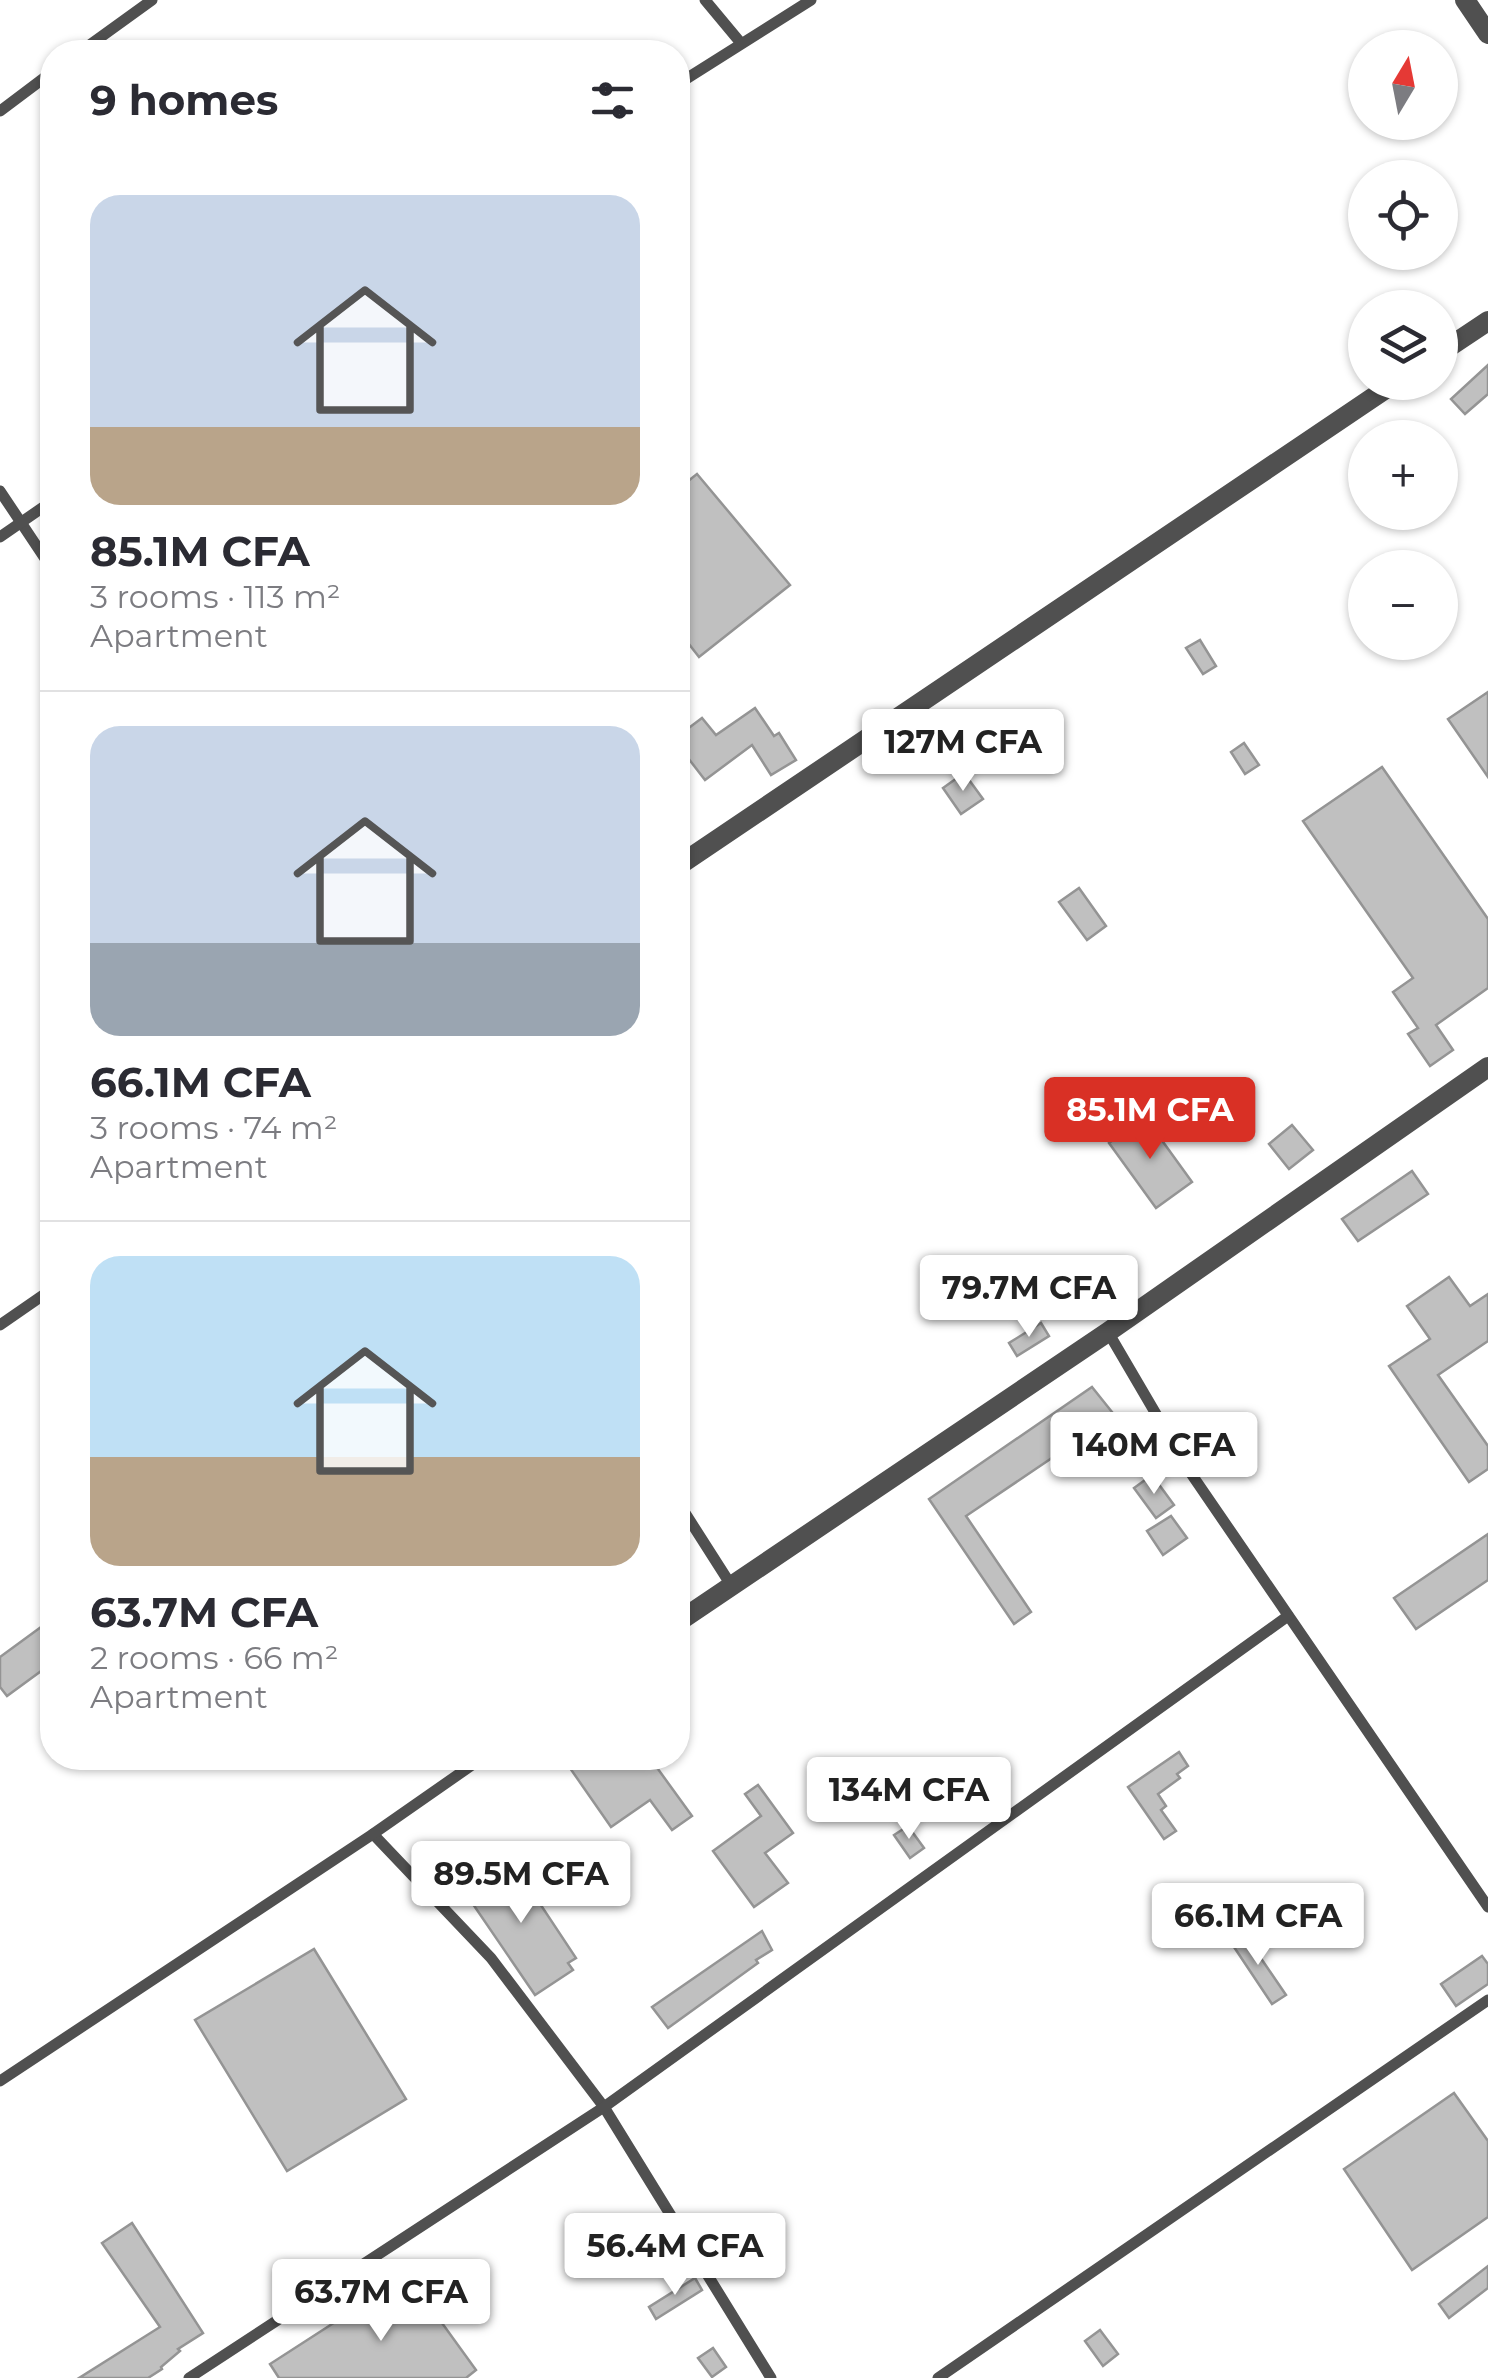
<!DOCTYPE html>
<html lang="en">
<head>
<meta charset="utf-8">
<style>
  body { margin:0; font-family:Montserrat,sans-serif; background:#f2f2f3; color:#2b2b33; height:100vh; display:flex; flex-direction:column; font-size:38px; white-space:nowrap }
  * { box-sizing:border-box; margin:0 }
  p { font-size:32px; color:#7c7c81 }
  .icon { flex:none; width:55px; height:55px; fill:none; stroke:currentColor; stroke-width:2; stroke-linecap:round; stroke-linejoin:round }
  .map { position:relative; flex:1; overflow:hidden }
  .panel { position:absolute; left:40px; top:40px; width:650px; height:1730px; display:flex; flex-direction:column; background:#fff; border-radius:40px; box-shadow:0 2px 8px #0004 }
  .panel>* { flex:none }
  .needle { width:65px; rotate:10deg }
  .fabs { position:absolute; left:1348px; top:30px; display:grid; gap:20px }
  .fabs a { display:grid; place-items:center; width:110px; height:110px; border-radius:50%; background:#fff; box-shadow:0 2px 8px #0004; font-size:50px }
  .price { position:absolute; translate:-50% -85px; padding:0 22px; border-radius:10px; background:#fff; color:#222; font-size:32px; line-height:65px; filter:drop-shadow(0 2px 5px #0008) }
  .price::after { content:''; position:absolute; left:50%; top:60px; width:30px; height:22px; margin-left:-15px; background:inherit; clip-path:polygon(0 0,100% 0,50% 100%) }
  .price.selected { background:#d93025; color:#fff }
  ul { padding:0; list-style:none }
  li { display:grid; align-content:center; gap:20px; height:530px; padding:0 50px }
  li+li { border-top:2px solid #e1e1e2 }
  li span { display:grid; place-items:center; height:310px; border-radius:30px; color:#555 }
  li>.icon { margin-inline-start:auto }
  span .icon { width:180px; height:180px; fill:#fffc; stroke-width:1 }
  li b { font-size:42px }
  h2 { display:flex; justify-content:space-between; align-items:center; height:120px; padding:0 50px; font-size:42px }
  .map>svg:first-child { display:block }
  .building { fill:#c0c0c0; stroke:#949494; stroke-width:2.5 }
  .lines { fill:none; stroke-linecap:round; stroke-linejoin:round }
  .lane { stroke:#505050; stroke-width:11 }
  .street { stroke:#505050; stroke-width:20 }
</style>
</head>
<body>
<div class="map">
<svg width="1488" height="2378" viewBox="0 0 1488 2378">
  <rect width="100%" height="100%" fill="#fff"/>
  <g class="building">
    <path d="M1488,365V394L1465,414L1451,399Z"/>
    <path d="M697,474L790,585L699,657L678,630V489Z"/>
    <path d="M1200,640L1216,666L1203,674L1186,648Z"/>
    <path d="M1488,692V777L1448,719Z"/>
    <path d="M755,708L774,736L779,733L796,760L771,775L752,745L705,780L678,745V736L702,718L716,735Z"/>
    <path d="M1244,743L1259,765L1245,774L1231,752Z"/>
    <path d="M1382,767L1488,919V988L1436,1025L1453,1050L1430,1066L1408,1034L1418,1028L1393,992L1413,978L1303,821Z"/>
    <path d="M964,773L983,799L961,814L943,788Z"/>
    <path d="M1079,888L1106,926L1087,940L1059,902Z"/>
    <path d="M1145,1117L1192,1182L1156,1208L1109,1143Z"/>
    <path d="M1292,1125L1313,1150L1289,1169L1269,1144Z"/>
    <path d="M1412,1171L1428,1194L1358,1241L1342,1219Z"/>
    <path d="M1449,1277L1470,1306L1488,1294V1341L1438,1375L1488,1446V1469L1469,1482L1389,1366L1430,1339L1407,1306Z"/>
    <path d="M1041,1323L1049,1336L1017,1356L1009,1343Z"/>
    <path d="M1092,1387L1112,1412L1100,1421L1115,1443L1093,1458L1080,1439L966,1516L1031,1612L1014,1624L929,1499Z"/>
    <path d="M1152,1475L1174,1505L1156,1518L1134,1488Z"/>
    <path d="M1171,1516L1187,1538L1163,1555L1147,1531Z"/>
    <path d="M1488,1534V1580L1416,1629L1394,1598Z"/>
    <path d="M52,1619V1663L7,1696L0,1687V1657Z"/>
    <path d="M1179,1752L1188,1766L1177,1774L1180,1778L1158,1794L1166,1806L1161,1810L1176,1831L1164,1839L1128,1787Z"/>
    <path d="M563,1758H650L692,1816L672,1830L650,1800L611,1827Z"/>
    <path d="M758,1785L793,1833L765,1853L788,1883L754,1907L713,1851L761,1816L745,1794Z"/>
    <path d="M908,1826L924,1848L910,1858L894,1835Z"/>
    <path d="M509,1857L576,1958L568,1963L573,1970L535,1995L462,1888Z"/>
    <path d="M762,1931L772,1950L756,1960L758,1963L668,2028L652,2007Z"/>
    <path d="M1243,1932L1286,1995L1272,2004L1230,1941Z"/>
    <path d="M314,1949L406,2099L287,2171L195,2020Z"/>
    <path d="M1482,1956L1488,1964V1984L1456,2006L1441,1984Z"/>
    <path d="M1454,2093L1488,2141V2217L1412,2270L1344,2169Z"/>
    <path d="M132,2223L203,2333L178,2349L180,2351L161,2367L162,2369L148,2378H79L160,2327L102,2243Z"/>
    <path d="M1488,2266V2288L1449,2318L1439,2304Z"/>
    <path d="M408,2276L476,2370L466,2378H279L270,2364L343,2317L345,2320Z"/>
    <path d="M695,2278L702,2290L656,2319L649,2307Z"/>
    <path d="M1100,2330L1118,2354L1103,2366L1085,2341Z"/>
    <path d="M713,2348L726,2367L712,2377L698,2358Z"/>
  </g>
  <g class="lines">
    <g class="lane">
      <path d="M705,0L740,42"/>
      <path d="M80,52L152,0"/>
      <path d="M678,84L811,0"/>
      <path d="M0,111L52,72"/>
      <path d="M0,491L52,569"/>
      <path d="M0,537L52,501"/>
      <path d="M0,1325L52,1289"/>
      <path d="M1108,1332L1190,1472L1488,1907"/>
      <path d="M678,1502L731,1585"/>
      <path d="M373,1834L491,1958L604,2107L771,2378"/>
      <path d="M0,2081L373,1834L482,1758"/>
      <path d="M189,2378L604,2107L1288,1616"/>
      <path d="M938,2378L1488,2000"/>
    </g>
    <g class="street">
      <path d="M1465,0L1488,34"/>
      <path d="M1440,353L1488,321"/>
      <path d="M678,866L1396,382"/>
      <path d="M678,1622L1108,1332L1488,1067"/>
    </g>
  </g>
</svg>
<div class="fabs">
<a><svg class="needle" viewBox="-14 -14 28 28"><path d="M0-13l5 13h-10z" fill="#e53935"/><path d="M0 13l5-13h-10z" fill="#7c7c81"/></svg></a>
<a><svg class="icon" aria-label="locate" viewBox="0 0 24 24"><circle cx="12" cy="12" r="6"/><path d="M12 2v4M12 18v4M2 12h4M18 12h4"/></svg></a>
<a><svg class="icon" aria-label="layers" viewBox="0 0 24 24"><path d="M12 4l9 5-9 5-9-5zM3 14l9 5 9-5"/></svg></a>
<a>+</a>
<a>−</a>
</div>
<b class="price" style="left:963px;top:794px">127M CFA</b>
<b class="price selected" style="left:1150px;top:1162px">85.1M CFA</b>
<b class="price" style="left:1029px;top:1340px">79.7M CFA</b>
<b class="price" style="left:1154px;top:1497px">140M CFA</b>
<b class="price" style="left:909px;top:1842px">134M CFA</b>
<b class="price" style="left:521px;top:1926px">89.5M CFA</b>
<b class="price" style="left:1258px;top:1968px">66.1M CFA</b>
<b class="price" style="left:675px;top:2298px">56.4M CFA</b>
<b class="price" style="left:381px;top:2344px">63.7M CFA</b>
<section class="panel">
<h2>9 homes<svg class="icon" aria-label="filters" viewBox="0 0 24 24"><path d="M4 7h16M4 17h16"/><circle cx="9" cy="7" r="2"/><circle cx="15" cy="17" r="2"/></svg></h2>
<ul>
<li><span style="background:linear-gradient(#c9d6e8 75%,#b9a48a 0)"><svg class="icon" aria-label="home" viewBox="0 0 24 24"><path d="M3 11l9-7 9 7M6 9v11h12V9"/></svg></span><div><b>85.1M CFA</b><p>3 rooms · 113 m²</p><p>Apartment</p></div></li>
<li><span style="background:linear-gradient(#c9d6e8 70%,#9aa5b1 0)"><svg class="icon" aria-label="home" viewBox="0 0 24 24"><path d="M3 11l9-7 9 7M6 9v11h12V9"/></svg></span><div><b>66.1M CFA</b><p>3 rooms · 74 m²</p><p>Apartment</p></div></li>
<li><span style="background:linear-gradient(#bfe0f5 65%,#b9a48a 0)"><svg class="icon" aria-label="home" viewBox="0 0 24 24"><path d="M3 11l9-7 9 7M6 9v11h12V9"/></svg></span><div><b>63.7M CFA</b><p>2 rooms · 66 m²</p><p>Apartment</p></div></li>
</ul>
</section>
</div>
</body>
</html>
